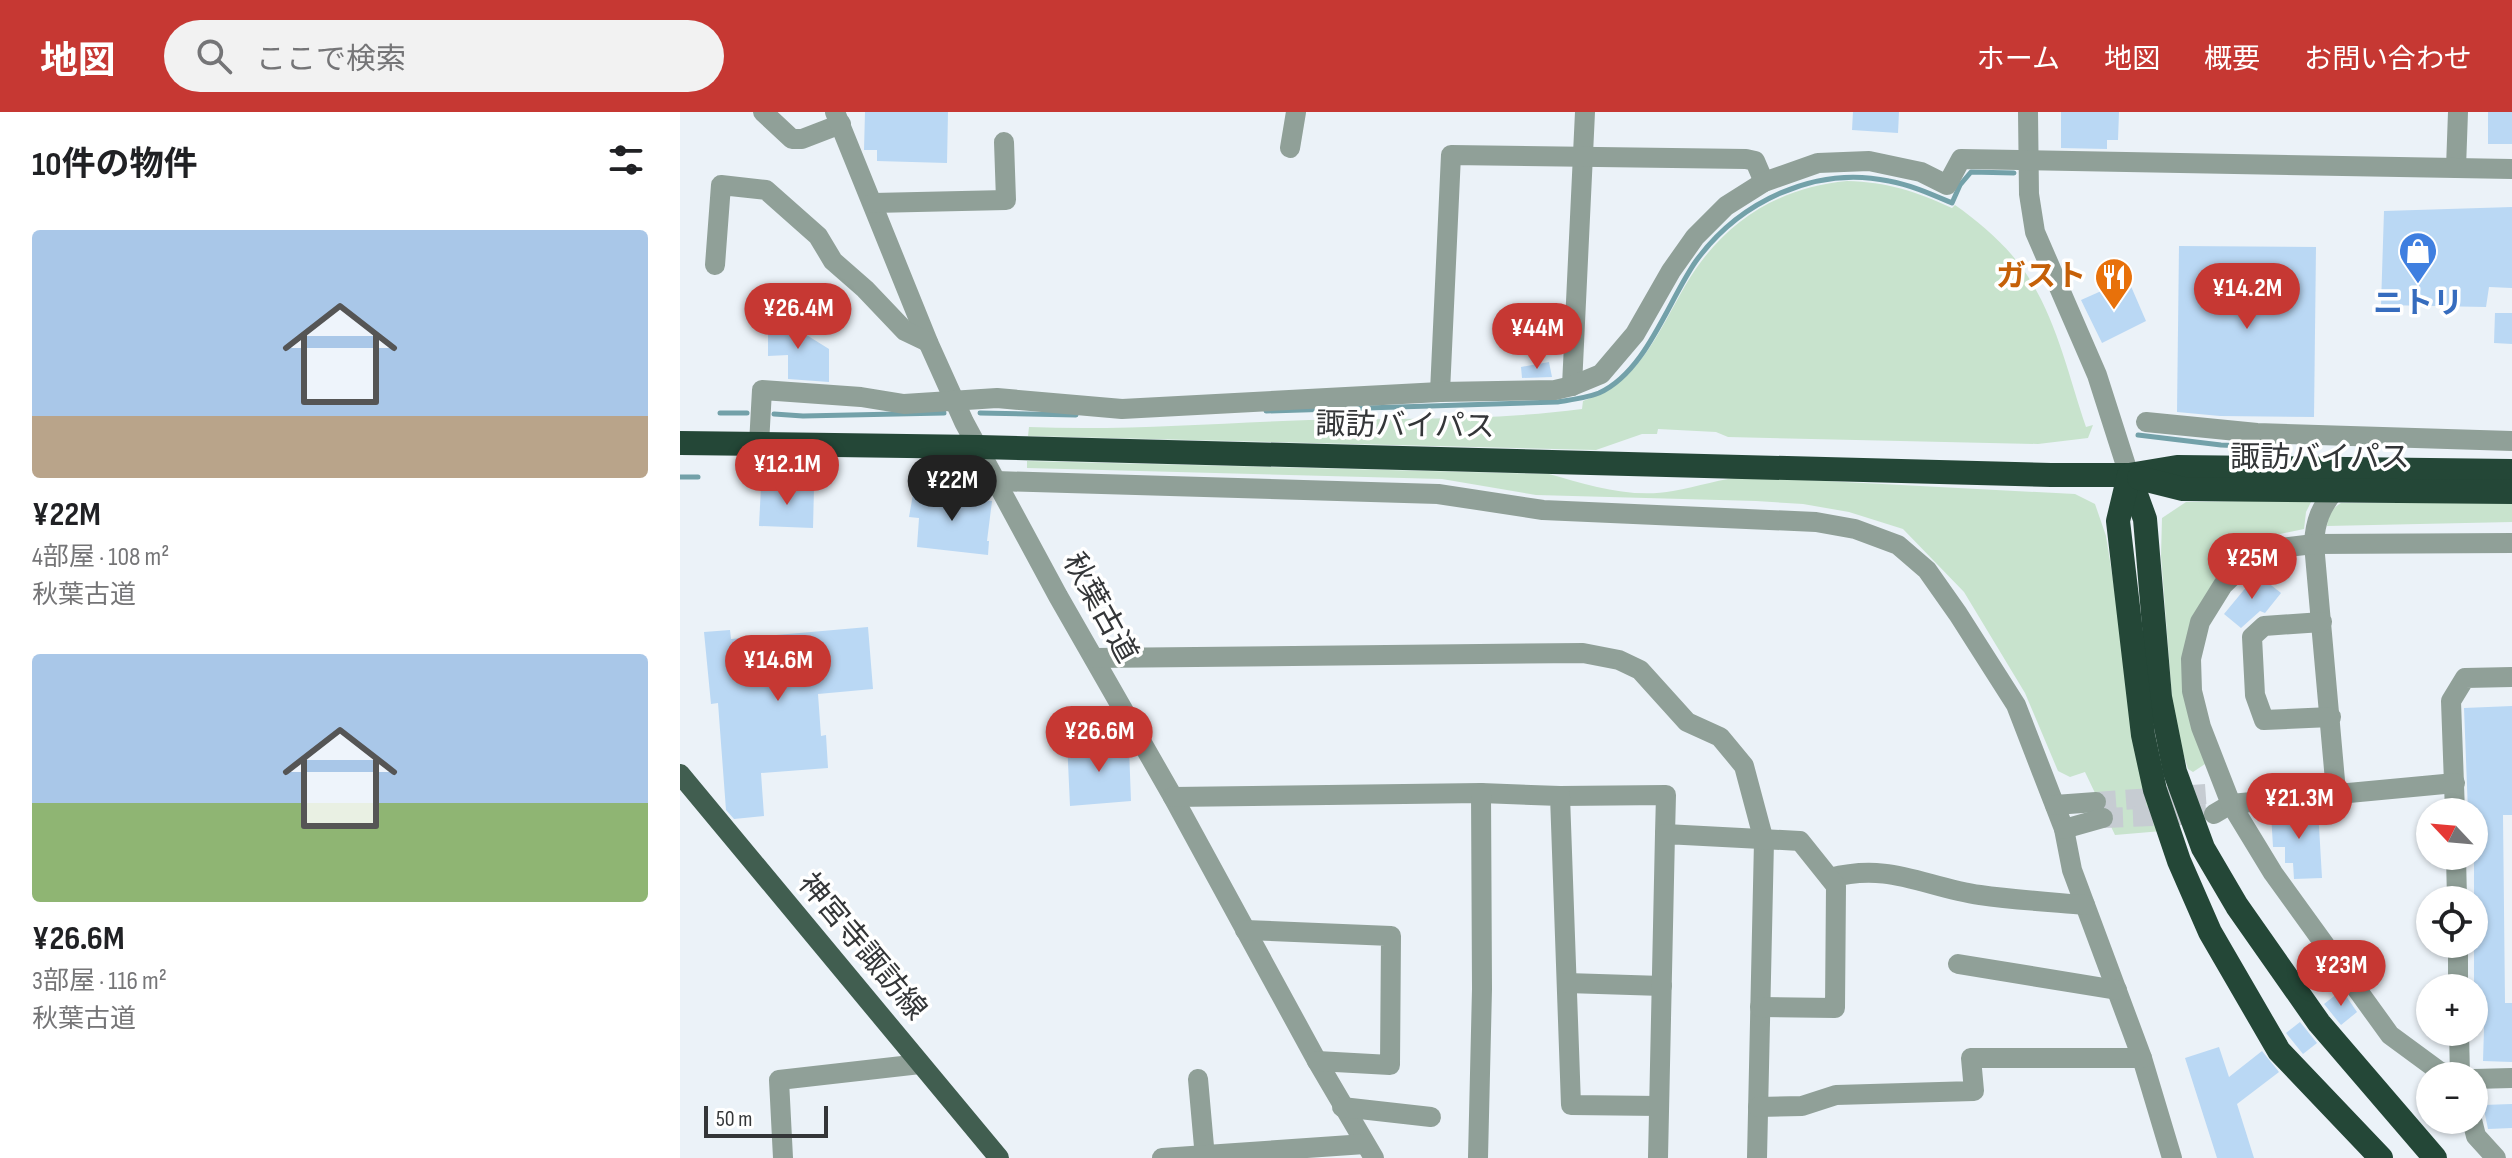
<!DOCTYPE html>
<html lang="ja">
<head>
<meta charset="utf-8">
<style>
  body { margin:0; font-family:"Sofia Sans Condensed","Noto Sans JP",sans-serif; background:#f2f2f2; color:#202124; height:100vh; display:flex; flex-direction:column; font-size:30px; white-space:nowrap }
  * { box-sizing:border-box; margin:0 }
  p { font-size:26px; color:#757577 }
  .icon { flex:none; width:44px; height:44px; fill:none; stroke:currentColor; stroke-width:2; stroke-linecap:round; stroke-linejoin:round }
  .map { position:relative; flex:1; overflow:hidden }
  .panel { display:flex; flex-direction:column; background:#fff; width:680px }
  .panel>* { flex:none }
  .needle { width:52px; rotate:296deg }
  .buttons { position:absolute; left:1736px; top:686px; display:grid; gap:16px }
  .buttons a { display:grid; place-items:center; width:72px; height:72px; border-radius:50%; background:#fff; box-shadow:0 2px 6px #0004; font-size:40px }
  .scale { position:absolute; left:24px; bottom:20px; width:124px; box-sizing:border-box; padding-left:8px; border:4px solid #343638; border-top:0; font-size:22px; line-height:28px; white-space:nowrap; color:#343638; -webkit-text-stroke:6px #fff; paint-order:stroke }
  .price { position:absolute; translate:-50% -68px; padding:0 18px; border-radius:28px; background:#c63833; color:#fff; font-size:26px; line-height:52px; filter:drop-shadow(0 2px 4px #0008) }
  .price::after { content:''; position:absolute; left:50%; top:48px; width:24px; height:18px; margin-left:-12px; background:inherit; clip-path:polygon(0 0,100% 0,50% 100%) }
  .price.active { background:#222; color:#fff }
  ul { padding:0; list-style:none }
  li { display:grid; align-content:center; gap:16px; height:424px; padding:0 32px }
  li span { display:grid; place-items:center; height:248px; border-radius:8px; color:#555 }
  li>.icon { margin-inline-start:auto }
  span .icon { width:144px; height:144px; fill:#fffc; stroke-width:1 }
  li b { font-size:34px }
  h2 { display:flex; justify-content:space-between; align-items:center; height:96px; padding:0 32px; font-size:34px }
  header { display:flex; align-items:center; gap:48px; box-sizing:border-box; height:112px; padding:0 40px; background:#c63833; color:#fff }
  header strong { font-size:38px }
  nav { display:flex; gap:44px; margin-inline-start:auto; font-size:28px }
  .search { width:560px; height:72px; background:#f2f2f2; display:flex; align-items:center; gap:20px; box-sizing:border-box; padding:0 28px; border-radius:44px; color:#757577; font-size:30px }
  main { display:flex; flex:1; min-height:0 }
  .map>svg:first-child { display:block }
  .green { fill:#c8e3cd }
  .lines { fill:none; stroke-linecap:round; stroke-linejoin:round }
  .stream { stroke:#73a1a9; stroke-width:5 }
  .building { fill:#bad8f4 }
  .minor-tunnel { stroke:#c6ccd2; stroke-width:20; stroke-dasharray:20 10; stroke-linecap:butt }
  .minor { stroke:#90a098; stroke-width:20 }
  .major { stroke:#415e50; stroke-width:20 }
  .highway { stroke:#244737; stroke-width:24 }
  .labels { text-anchor:middle; dominant-baseline:central; stroke-width:7; stroke-linejoin:round; paint-order:stroke }
  .food-label { font-size:30px; font-weight:bold; fill:#c56008; stroke:#fff; text-anchor:end }
  .shop-label { font-size:30px; font-weight:bold; fill:#366cbe; stroke:#fff }
  .street-label { font-size:30px; fill:#343638; stroke:#fff }
</style>
</head>
<body>
<header>
<strong>地図</strong>
<div class="search"><svg class="icon" aria-label="search" viewBox="0 0 24 24"><circle cx="10" cy="10" r="6"/><path d="M15 15l6 6"/></svg>ここで検索</div>
<nav><a>ホーム</a><a>地図</a><a>概要</a><a>お問い合わせ</a></nav>
</header>
<main>
<section class="panel">
<h2>10件の物件<svg class="icon" aria-label="filters" viewBox="0 0 24 24"><path d="M4 7h16M4 17h16"/><circle cx="9" cy="7" r="2"/><circle cx="15" cy="17" r="2"/></svg></h2>
<ul>
<li><span style="background:linear-gradient(#a9c7e8 75%,#b9a48a 0)"><svg class="icon" aria-label="home" viewBox="0 0 24 24"><path d="M3 11l9-7 9 7M6 9v11h12V9"/></svg></span><div><b>¥22M</b><p>4部屋 · 108 m²</p><p>秋葉古道</p></div></li>
<li><span style="background:linear-gradient(#a9c7e8 60%,#8fb573 0)"><svg class="icon" aria-label="home" viewBox="0 0 24 24"><path d="M3 11l9-7 9 7M6 9v11h12V9"/></svg></span><div><b>¥26.6M</b><p>3部屋 · 116 m²</p><p>秋葉古道</p></div></li>
</ul>
</section>
<div class="map">
<svg width="1832" height="1046" viewBox="0 0 1832 1046">
  <rect width="100%" height="100%" fill="#ebf2f8"/>
  <g class="green">
    <path d="M1167,69C1207,70 1235,79 1272,96L1275,93C1305,114 1334,140 1352,171C1378,214 1390,268 1406,315L1413,313L1408,326L1358,332L1048,325L1036,320L978,317L977,322H962L916,338L348,324L349,315C442,319 535,311 629,308C720,306 812,309 902,297L903,289C960,270 977,222 1005,174C1041,112 1095,76 1167,69Z"/>
    <path d="M347,349L869,362C908,373 951,387 993,379C1018,375 1041,366 1067,365L1395,382L1415,392L1426,424L1460,638L1482,719L1435,723L1405,660L1390,665L1378,659L1345,581L1284,480L1223,417L1169,400L1123,392L1076,389L856,383L762,367L347,356Z"/>
    <path d="M1632,388L1626,400L1624,417L1586,425L1567,439L1513,513L1528,650L1513,660L1508,657L1494,612L1481,444L1482,406L1506,390Z"/>
    <path d="M1661,391H1832V410L1647,414C1648,404 1652,396 1661,391Z"/>
  </g>
  <g class="lines">
    <g class="stream">
      <path d="M586,299L877,290C891,288 906,286 919,281C966,260 988,189 1016,149C1059,90 1135,53 1209,69C1231,73 1251,82 1272,91L1280,73L1291,60L1334,61"/>
      <path d="M40,301H67"/>
      <path d="M300,301L396,303"/>
      <path d="M94,302L123,304L264,301"/>
      <path d="M1458,323L1541,333L1586,335"/>
      <path d="M0,365H18"/>
    </g>
  </g>
  <g class="building">
    <path d="M185,0H268L267,51L197,49V38H184Z"/>
    <path d="M1173,0H1219L1218,21L1172,18Z"/>
    <path d="M1381,0H1439L1438,28H1427V37L1381,36Z"/>
    <rect x="1808" y="0" width="24" height="32"/>
    <path d="M1832,95V176L1809,175L1806,195L1701,193L1704,99Z"/>
    <path d="M1499,134L1636,135L1634,305L1540,304L1497,300Z"/>
    <path d="M1446,168L1448,173L1450,172L1466,209L1422,231L1401,188Z"/>
    <path d="M88,199L149,237V270L108,267V243L88,244Z"/>
    <path d="M1815,201H1832V232L1814,231Z"/>
    <path d="M869,250L872,265L842,266L841,255Z"/>
    <path d="M81,374L134,376L133,416L79,414Z"/>
    <path d="M233,382L312,389L307,429H309L308,443L237,435L239,406L229,405Z"/>
    <path d="M1577,462L1601,481L1585,501L1580,499L1561,516L1544,502Z"/>
    <path d="M188,515L193,577L138,582L141,624L146,623L148,656L81,661L84,704L54,707L46,698L38,591L31,592L24,520L50,518L51,527Z"/>
    <path d="M1832,594V703H1823L1825,891H1832V950L1803,949L1805,886H1794V700H1788L1784,596Z"/>
    <path d="M426,625H439L440,637L449,636L451,689L390,694L387,629L400,628L401,641L426,640Z"/>
    <path d="M1638,697L1642,766L1614,767L1613,751H1605V735H1593L1591,701Z"/>
    <path d="M1662,878L1677,900L1661,913L1644,892Z"/>
    <path d="M1620,910L1637,931L1623,942L1606,921Z"/>
    <path d="M1539,935L1549,965L1582,939L1599,960L1557,992L1574,1046H1537L1505,946Z"/>
    <path d="M1832,992V1016L1808,1017L1803,993Z"/>
  </g>
  <g class="lines">
    <g class="minor-tunnel">
      <path d="M1416,690L1527,682"/>
      <path d="M1423,706L1526,702"/>
    </g>
    <g class="minor">
      <path d="M83,0L112,27H122L161,12"/>
      <path d="M155,0L248,230L284,310L378,484L493,685L637,949L694,1046"/>
      <path d="M1348,0L1349,82L1355,120L1417,263L1449,363"/>
      <path d="M610,36L616,0"/>
      <path d="M1776,56L1778,0"/>
      <path d="M193,91L326,88L324,30"/>
      <path d="M35,153L41,73L86,78L138,124L153,149L185,177L225,219L248,230"/>
      <path d="M892,274L905,0"/>
      <path d="M760,280L771,43L1066,47L1075,49L1084,70"/>
      <path d="M1466,310L1577,321L1832,329"/>
      <path d="M79,332L82,278L181,285L224,292L317,286L442,297L760,280L875,278L892,274L921,262L955,222L991,159L1015,125L1046,94L1084,70L1138,51L1189,49L1241,60L1267,73L1281,47L1832,57"/>
      <path d="M316,369L758,382L863,398L1136,410L1175,417L1218,433L1247,458L1278,502L1336,593L1384,717L1392,758L1462,946L1492,1046"/>
      <path d="M1655,378C1641,395 1635,409 1634,432L1656,680"/>
      <path d="M1642,510L1584,514L1572,525L1575,583L1584,608L1651,605"/>
      <path d="M414,546L903,541L939,548L960,558L1007,610L1040,625L1064,654L1084,729L1077,1046"/>
      <path d="M880,684L986,683L985,722"/>
      <path d="M493,685L801,681L880,684L891,993L979,994"/>
      <path d="M1375,693L1416,690"/>
      <path d="M1775,700L1771,589L1785,566L1832,565"/>
      <path d="M1534,702L1551,692L1775,671"/>
      <path d="M1384,717L1423,706"/>
      <path d="M1776,744L1777,788"/>
      <path d="M1150,766C1210,750 1244,775 1300,783C1335,788 1370,790 1405,793"/>
      <path d="M565,818L711,824L710,953L637,949"/>
      <path d="M1778,832V876"/>
      <path d="M1278,852L1437,878"/>
      <path d="M887,871L982,874"/>
      <path d="M1779,920L1780,964"/>
      <path d="M1771,964L1759,959L1710,923L1593,761L1551,692L1521,615L1512,579L1511,547L1520,510L1543,473L1569,448L1591,437L1634,432L1832,431"/>
      <path d="M518,967L525,1046"/>
      <path d="M1794,967L1832,966"/>
      <path d="M662,995L751,1005"/>
      <path d="M1078,995L1122,994L1156,983L1294,979L1291,946H1462"/>
      <path d="M1792,1008L1796,1024L1816,1046"/>
      <path d="M103,1046L99,968L240,952"/>
      <path d="M482,1046L685,1032"/>
      <path d="M798,1046L802,877L801,681"/>
      <path d="M978,1046L985,722L1120,729L1156,774L1155,896L1080,895"/>
    </g>
    <path class="major" d="M0,662L319,1046"/>
    <g class="highway">
      <path d="M0,331L299,335L1371,363H1449L1497,355L1832,359"/>
      <path d="M1449,363L1465,407L1480,585L1495,660L1523,736L1557,794L1639,911L1755,1046"/>
      <path d="M1449,363L1438,409L1463,623L1475,678L1499,749L1530,820L1599,939L1701,1046"/>
      <path d="M1459,366L1503,377L1832,380"/>
    </g>
  </g>
  <defs>
    <symbol id="shop-pin" viewBox="-11 -11 22 30"><path d="M0 17L-7.5 6A9.5 9.5 0 1 1 7.5 6Z" fill="#3f7fe0" stroke="#fff"/><path d="M-5-2.5h2.3a2.7 3.5 0 0 1 5.4 0H5L5.5 6h-11ZM-1.5-2.5h3a1.5 2.3 0 0 0-3 0Z" fill="#fff"/></symbol>
    <symbol id="restaurant-pin" viewBox="-11 -11 22 30"><path d="M0 17L-7.5 6A9.5 9.5 0 1 1 7.5 6Z" fill="#e8710a" stroke="#fff"/><path d="M-5-6h1v4h1v-4h1v4h1v-4h1v5L-1.5 .5V6h-2V.5L-5-1ZM5-6V6H3V1.5H1.5Q1.5-4 5-6Z" fill="#fff"/></symbol>
  </defs>
  <g fill-rule="evenodd">
    <use href="#shop-pin" x="1716" y="117" width="44" height="60"/>
    <use href="#restaurant-pin" x="1412" y="143" width="44" height="60"/>
  </g>
  <g class="labels">
    <g class="food-label">
      <text x="1406" y="165">ガスト</text>
    </g>
    <g class="shop-label">
      <text x="1738" y="192">ニトリ</text>
    </g>
    <g class="street-label">
      <text transform="translate(725 314) rotate(1)">諏訪バイパス</text>
      <text x="1640" y="346">諏訪バイパス</text>
      <text transform="translate(420 496) rotate(61)">秋葉古道</text>
      <text transform="translate(182 835) rotate(50)">神宮寺諏訪線</text>
    </g>
  </g>
</svg>
<div class="buttons">
<a><svg class="needle" viewBox="-14 -14 28 28"><path d="M0-13l5 13h-10z" fill="#e53935"/><path d="M0 13l5-13h-10z" fill="#757577"/></svg></a>
<a><svg class="icon" aria-label="locate" viewBox="0 0 24 24"><circle cx="12" cy="12" r="6"/><path d="M12 2v4M12 18v4M2 12h4M18 12h4"/></svg></a>
<a>+</a>
<a>−</a>
</div>
<div class="scale">50 m</div>
<b class="price" style="left:1567px;top:219px">¥14.2M</b>
<b class="price" style="left:118px;top:239px">¥26.4M</b>
<b class="price" style="left:857px;top:259px">¥44M</b>
<b class="price" style="left:107px;top:395px">¥12.1M</b>
<b class="price active" style="left:272px;top:411px">¥22M</b>
<b class="price" style="left:1572px;top:489px">¥25M</b>
<b class="price" style="left:98px;top:591px">¥14.6M</b>
<b class="price" style="left:419px;top:662px">¥26.6M</b>
<b class="price" style="left:1619px;top:729px">¥21.3M</b>
<b class="price" style="left:1661px;top:896px">¥23M</b>
</div>
</main>
</body>
</html>
